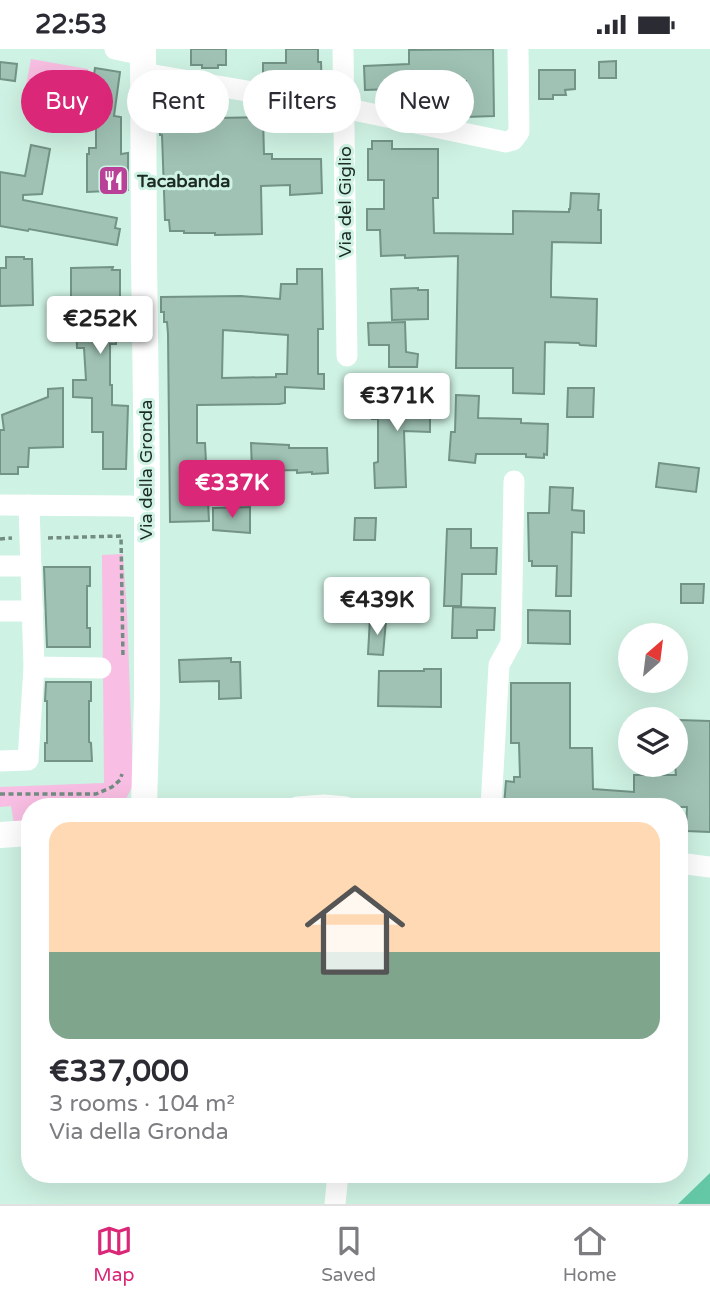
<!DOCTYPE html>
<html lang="en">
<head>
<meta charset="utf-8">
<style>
  body { margin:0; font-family:"Varela Round",sans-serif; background:#f2f2f3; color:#2b2b33; height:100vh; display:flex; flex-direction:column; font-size:26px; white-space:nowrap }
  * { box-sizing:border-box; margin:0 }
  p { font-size:23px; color:#7c7c81 }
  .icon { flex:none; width:38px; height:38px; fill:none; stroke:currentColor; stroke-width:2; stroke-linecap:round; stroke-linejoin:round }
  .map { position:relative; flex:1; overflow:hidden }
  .drawer { position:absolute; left:21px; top:749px; width:667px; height:385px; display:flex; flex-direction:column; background:#fff; border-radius:28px; box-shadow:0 7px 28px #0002 }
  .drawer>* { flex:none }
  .top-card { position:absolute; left:21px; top:21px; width:668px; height:63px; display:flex; gap:14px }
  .needle { width:46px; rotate:28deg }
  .controls { position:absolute; left:618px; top:574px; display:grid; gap:14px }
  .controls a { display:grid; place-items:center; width:70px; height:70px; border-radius:50%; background:#fff; box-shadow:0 7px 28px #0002; font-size:35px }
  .price { position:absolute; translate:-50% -60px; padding:0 16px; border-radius:7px; background:#fff; color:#222; font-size:23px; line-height:46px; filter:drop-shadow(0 2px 4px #0008) }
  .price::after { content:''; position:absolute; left:50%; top:42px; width:21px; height:16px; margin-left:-10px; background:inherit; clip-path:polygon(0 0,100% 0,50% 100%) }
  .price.on { background:#db2777; color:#fff }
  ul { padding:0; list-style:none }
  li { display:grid; align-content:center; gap:14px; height:371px; padding:0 28px }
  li+li { border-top:2px solid #e1e1e2 }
  li span { display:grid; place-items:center; height:217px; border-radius:21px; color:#555 }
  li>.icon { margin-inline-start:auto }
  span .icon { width:126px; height:126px; fill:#fffc; stroke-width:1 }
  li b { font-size:30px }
  .tag { padding:0 24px; border-radius:32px; background:#fff; box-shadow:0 7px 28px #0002; font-size:24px; line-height:63px }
  .tag.on { background:#db2777; color:#fff }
  .status { display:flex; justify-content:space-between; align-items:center; height:49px; padding:0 35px; background:#fff; direction:ltr }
  .status svg { height:19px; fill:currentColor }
  .dock { display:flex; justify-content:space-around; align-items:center; height:98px; border-top:2px solid #e1e1e2; background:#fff; font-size:19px; color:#7c7c81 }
  .dock a { display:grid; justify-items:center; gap:4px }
  .dock .on { color:#db2777 }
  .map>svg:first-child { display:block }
  .green { fill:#f8bee3 }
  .water { fill:#64c8a6 }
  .building { fill:#9fc2b4; stroke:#729386; stroke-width:2; fill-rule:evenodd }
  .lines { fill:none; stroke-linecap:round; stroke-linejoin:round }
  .path { stroke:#738c82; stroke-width:3.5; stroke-dasharray:5 3.5; stroke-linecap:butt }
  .minor { stroke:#fff; stroke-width:21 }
  .tertiary { stroke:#fff; stroke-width:26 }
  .labels { text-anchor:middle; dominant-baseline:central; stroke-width:6; stroke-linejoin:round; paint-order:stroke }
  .poi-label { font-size:18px; font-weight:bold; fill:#1c2a24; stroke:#cef2e3; text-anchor:start }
  .street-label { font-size:18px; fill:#1c2a24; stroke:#cef2e3 }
</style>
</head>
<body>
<div class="status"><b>22:53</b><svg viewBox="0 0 49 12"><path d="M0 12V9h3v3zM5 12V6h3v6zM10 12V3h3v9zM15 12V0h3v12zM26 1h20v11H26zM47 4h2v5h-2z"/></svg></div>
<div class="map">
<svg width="710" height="1155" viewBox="0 0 710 1155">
  <rect width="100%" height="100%" fill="#cef2e3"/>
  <g class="green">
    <path d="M31,10L88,20L83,46L41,38L36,60L22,57Z"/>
    <path d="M123,505L127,563L132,702V738L124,754L120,758H30V773L14,775L11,757L0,758V738L104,734L102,506Z"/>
  </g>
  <path class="water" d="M710,1124V1155H678Z"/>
  <g class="building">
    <path d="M191,0H226V16H218V19H202V16H191Z"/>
    <path d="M286,0H318V13H321L322,42L263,32V14H286Z"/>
    <path d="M493,0L494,67L466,68V32L446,33L445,25L414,26V44H392V40L365,41L364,17L409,15V1Z"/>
    <path d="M616,12V29H599V13Z"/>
    <path d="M0,13L17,15L15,32L0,30Z"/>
    <path d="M95,19L120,23L114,67L121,68V105L128,104V141L87,143V105H89V99H96V63L86,62L91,26H94Z"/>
    <path d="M539,21H575V40L565,41L566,46H553V50H539Z"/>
    <path d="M204,51L205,58H209V64H215V69L263,68L264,105H272V110H321L322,144L290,146V136L261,137L262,185L215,186V184H184V182H170L169,171H165L162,86H160L159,66H162V56H176V52Z"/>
    <path d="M372,92H392V100H438V149H433L434,184L513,185V162L569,163V160H570L571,144L599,145L598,161H601V194L552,193L551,234V248L597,250L596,297L580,296L579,294L545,293L544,345L513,344V319H456L458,207L405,209V206L381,207L380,181H367V160H384V131H368V100H372Z"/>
    <path d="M31,96L50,100L42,145L23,146V151L117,169L115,179L120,180L117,196L29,180L28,182L0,177V123L25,127Z"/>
    <path d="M6,208H24V210H32L33,256L0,257V219H6Z"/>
    <path d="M113,218L112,221H120V251H116V295H110V336H112V356L128,357L126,420H103V383H92V349L73,348V331H86L84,299H77L76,260H71V219Z"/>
    <path d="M297,220H322L323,280H318V325H324V340L285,338V354L279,355L197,356V394H205L209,472L170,473L168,285L167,273H164V263H161V248L241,247L280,250L281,235H297ZM223,281L288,286L287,325H276V328L222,329Z"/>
    <path d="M418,239V241H428V270L392,271L391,240Z"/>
    <path d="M405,273L406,303L418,305L417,318H389V296H369L368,274Z"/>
    <path d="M63,339V398L29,399L28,418H18V425H0V381H4L2,366L48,348V340Z"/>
    <path d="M568,339H594L593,368H567Z"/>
    <path d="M372,343L430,345V383L404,382L406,438L375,439L374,414L378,413V370H372Z"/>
    <path d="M456,346L479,347L478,369L521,370V374L548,375L547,406L544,405V409L526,408V405H476L475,414L449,411L451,383H455Z"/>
    <path d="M251,394L289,396V399H327L328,424L312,425V423L297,424V421L252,422Z"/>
    <path d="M659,414L699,419L696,443L656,438Z"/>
    <path d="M550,438L573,439L572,461L584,462V484L572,483L571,547H556L557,517H532V512H529L528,464H549Z"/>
    <path d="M250,458V484L213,481V459Z"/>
    <path d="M355,469H376L375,491H354Z"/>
    <path d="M447,480H471V499H497L496,525H462L461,557H444Z"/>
    <path d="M44,518H90V537H87V579H90V598H47Z"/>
    <path d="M681,535H704L703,554H681Z"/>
    <path d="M453,558L495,559L494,581H477V589H452Z"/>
    <path d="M528,561L570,562V595L528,594Z"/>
    <path d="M370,569L386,571L383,606L368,605Z"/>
    <path d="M231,609V613H240L241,649L219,650V632L180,633L179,611Z"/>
    <path d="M424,620H441V658L378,657L379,622H424Z"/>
    <path d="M46,633H91V652H89V693L91,694L92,712H45V694H47V652H45Z"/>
    <path d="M511,634H570V699H592L593,740L634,743V726H676L675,716L676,708H678L679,671L710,672V783L686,782L687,758L504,757L506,732L514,733V728H520L519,694H511Z"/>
  </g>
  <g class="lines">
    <g class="path">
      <path d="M48,489L121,487L123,609"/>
      <path d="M0,490L12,489"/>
      <path d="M0,745H96L112,738L120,731L122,725"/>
    </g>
    <g class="minor">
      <path d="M115,0L143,6"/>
      <path d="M343,0L347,307"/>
      <path d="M143,24L344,59L506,93L513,91L519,83L518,0"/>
      <path d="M0,456L130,457L146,459"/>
      <path d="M0,517H31"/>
      <path d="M0,562H33"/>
      <path d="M34,618L101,619"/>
      <path d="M0,712L28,711L34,618L29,456"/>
      <path d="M297,758L324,756L346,758"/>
      <path d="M491,758L499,616L511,594L514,432"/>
      <path d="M679,814L710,818"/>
      <path d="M335,1155L338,1125"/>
    </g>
    <g class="tertiary">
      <path d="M143,0L144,209L147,431V649L144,758"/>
      <path d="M0,786L30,784"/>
    </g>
  </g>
  <defs>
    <symbol id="restaurant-square" viewBox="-11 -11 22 22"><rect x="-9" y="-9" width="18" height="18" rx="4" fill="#b94298" stroke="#cef2e3"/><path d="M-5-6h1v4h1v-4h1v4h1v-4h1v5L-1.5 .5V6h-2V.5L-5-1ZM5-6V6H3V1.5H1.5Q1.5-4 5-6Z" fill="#fff"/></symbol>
  </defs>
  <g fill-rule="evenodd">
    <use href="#restaurant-square" x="96" y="114" width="35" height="35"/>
  </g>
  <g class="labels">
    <g class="poi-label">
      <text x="137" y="132">Tacabanda</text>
    </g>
    <g class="street-label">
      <text transform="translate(345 153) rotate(-90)">Via del Giglio</text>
      <text transform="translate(146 421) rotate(-90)">Via della Gronda</text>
    </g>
  </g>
</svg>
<div class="controls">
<a><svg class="needle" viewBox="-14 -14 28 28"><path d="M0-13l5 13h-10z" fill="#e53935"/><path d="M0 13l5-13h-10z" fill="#7c7c81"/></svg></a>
<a><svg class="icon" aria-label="layers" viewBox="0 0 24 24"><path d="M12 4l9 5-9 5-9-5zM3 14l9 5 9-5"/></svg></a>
</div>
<b class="price" style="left:100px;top:307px">€252K</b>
<b class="price" style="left:397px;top:384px">€371K</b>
<b class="price on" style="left:232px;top:471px">€337K</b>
<b class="price" style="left:377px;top:588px">€439K</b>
<div class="top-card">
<a class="tag on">Buy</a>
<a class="tag">Rent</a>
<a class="tag">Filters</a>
<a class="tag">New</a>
</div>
<section class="drawer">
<ul>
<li><span style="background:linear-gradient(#ffd9b3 60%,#7fa58c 0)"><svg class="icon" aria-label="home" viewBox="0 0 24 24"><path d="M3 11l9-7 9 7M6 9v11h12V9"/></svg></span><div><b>€337,000</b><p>3 rooms · 104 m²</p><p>Via della Gronda</p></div></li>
</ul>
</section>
</div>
<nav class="dock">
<a class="on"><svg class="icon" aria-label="map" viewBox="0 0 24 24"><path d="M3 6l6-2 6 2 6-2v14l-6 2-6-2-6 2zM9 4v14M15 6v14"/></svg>Map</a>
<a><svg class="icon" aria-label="saved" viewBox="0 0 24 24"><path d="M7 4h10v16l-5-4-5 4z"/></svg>Saved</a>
<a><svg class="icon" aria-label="home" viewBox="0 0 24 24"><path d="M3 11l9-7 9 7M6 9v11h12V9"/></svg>Home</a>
</nav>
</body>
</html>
